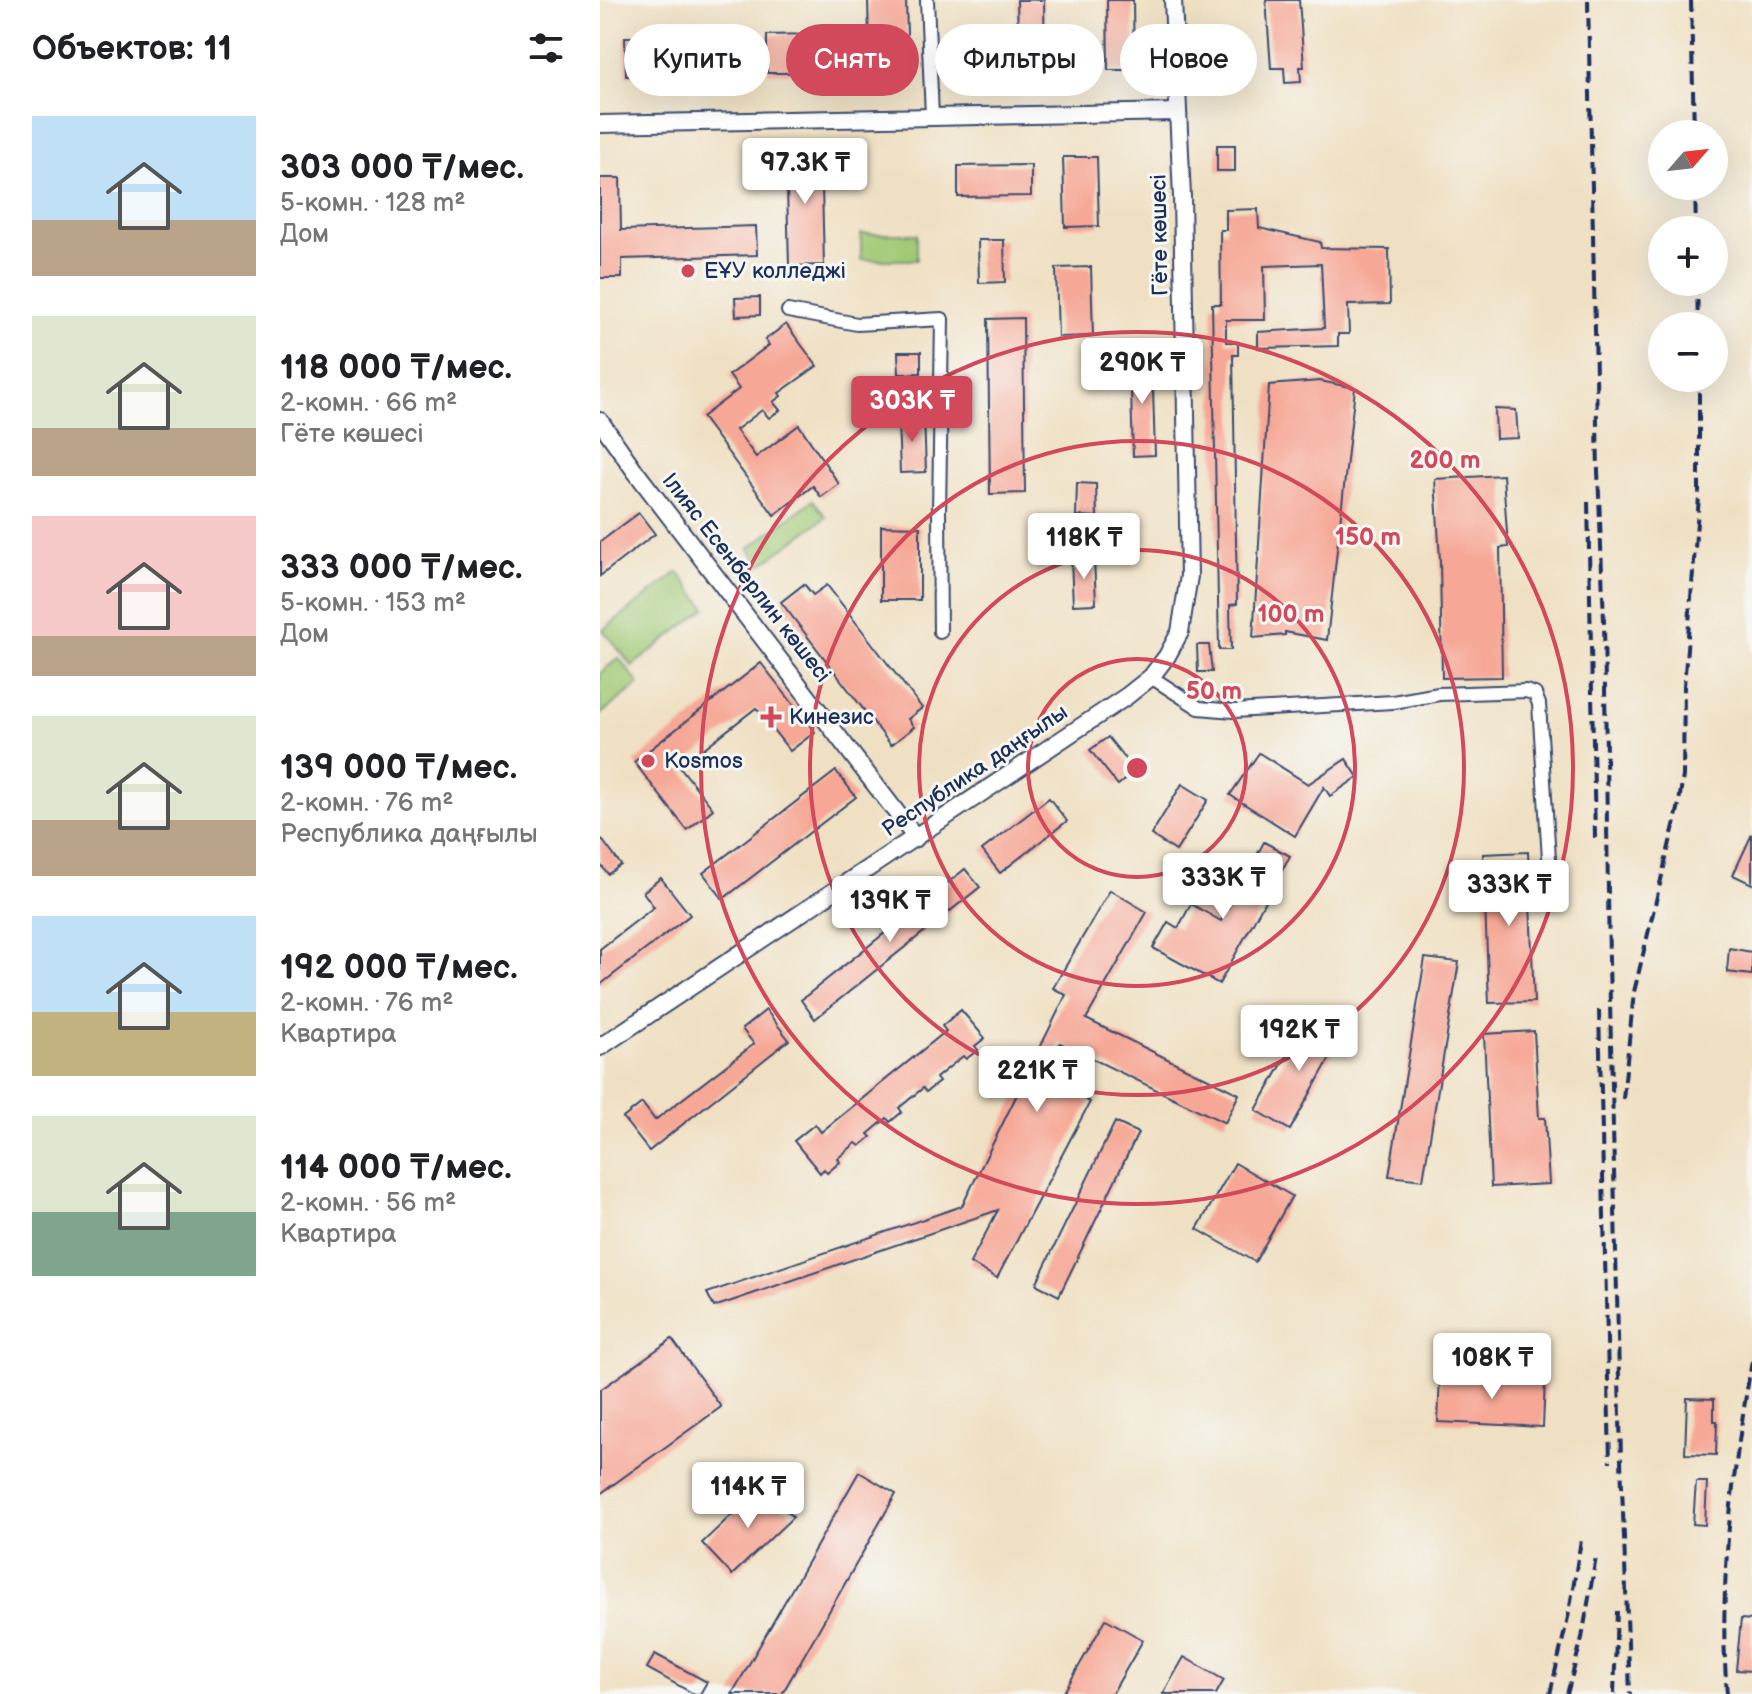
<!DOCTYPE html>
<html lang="ru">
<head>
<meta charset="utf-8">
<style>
  body { margin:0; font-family:"Balsamiq Sans",sans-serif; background:#f2f2f2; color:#202124; height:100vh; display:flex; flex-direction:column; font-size:30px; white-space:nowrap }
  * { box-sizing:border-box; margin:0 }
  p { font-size:26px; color:#757577 }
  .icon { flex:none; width:44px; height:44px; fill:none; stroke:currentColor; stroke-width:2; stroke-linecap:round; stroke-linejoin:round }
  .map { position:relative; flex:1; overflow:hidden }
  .sheet { display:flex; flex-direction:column; background:#fff; width:600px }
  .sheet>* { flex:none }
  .guide { position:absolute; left:24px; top:24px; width:760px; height:72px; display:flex; gap:16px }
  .needle { width:52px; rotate:62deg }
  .fabs { position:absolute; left:1048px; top:120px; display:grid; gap:16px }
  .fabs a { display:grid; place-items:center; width:80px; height:80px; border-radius:50%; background:#fff; box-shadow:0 8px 32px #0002; font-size:40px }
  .price { position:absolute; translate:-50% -68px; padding:0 18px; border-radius:8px; background:#fff; color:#222; font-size:26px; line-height:52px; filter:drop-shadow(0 2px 4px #0008) }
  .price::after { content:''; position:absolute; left:50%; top:48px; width:24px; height:18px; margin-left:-12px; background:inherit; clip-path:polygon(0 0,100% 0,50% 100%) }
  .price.on { background:#d1495b; color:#fff }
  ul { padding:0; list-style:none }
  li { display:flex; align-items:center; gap:24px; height:200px; padding:0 32px }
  li span { display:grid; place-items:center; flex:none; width:224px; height:160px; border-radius:0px; color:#555 }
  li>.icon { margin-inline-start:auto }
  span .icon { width:96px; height:96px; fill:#fffc; stroke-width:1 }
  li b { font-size:34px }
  h2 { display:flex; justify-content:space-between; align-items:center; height:96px; padding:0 32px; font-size:34px }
  .tag { padding:0 28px; border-radius:36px; background:#fff; box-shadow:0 8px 32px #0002; font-size:28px; line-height:72px }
  .tag.on { background:#d1495b; color:#fff }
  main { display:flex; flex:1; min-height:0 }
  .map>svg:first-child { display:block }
  .green { fill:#a0c975; stroke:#5e7c6a; stroke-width:2 }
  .building { fill:#f6a795 }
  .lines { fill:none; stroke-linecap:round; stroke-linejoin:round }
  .street-casing { stroke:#3b4a6d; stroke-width:16 }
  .secondary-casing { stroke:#3b4a6d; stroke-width:20 }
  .street { stroke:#fff; stroke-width:12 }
  .secondary { stroke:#fff; stroke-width:16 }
  .rail { stroke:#1b2f5e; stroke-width:4; stroke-dasharray:12 6; stroke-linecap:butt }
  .ring { fill:none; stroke:#d1495b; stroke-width:4 }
  .poi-dot { fill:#d1495b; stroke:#f6f6f2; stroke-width:3 }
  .labels { text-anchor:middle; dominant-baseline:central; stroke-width:6; stroke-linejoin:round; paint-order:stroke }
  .street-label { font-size:22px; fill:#1b2f5e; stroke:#f6f6f2 }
  .poi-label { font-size:22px; fill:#1b2f5e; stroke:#f6f6f2; text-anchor:start }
  .centre { fill:#d1495b; stroke:#f6f6f2; stroke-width:4 }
  .ring-label { font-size:24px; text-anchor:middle; font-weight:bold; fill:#d1495b; stroke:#f6f6f2; stroke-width:6; stroke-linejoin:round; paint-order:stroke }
</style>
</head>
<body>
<main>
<section class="sheet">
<h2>Объектов: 11<svg class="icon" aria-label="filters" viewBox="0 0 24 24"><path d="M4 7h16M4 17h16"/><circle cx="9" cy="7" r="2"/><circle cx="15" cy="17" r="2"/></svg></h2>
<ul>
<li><span style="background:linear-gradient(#bfe0f5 65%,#b9a48a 0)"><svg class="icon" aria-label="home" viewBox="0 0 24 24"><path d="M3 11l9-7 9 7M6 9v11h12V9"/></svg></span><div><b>303 000 ₸/мес.</b><p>5-комн. · 128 m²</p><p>Дом</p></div></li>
<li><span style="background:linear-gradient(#dfe7d0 70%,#b9a48a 0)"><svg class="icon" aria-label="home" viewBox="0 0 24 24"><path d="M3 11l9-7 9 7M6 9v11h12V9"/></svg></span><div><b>118 000 ₸/мес.</b><p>2-комн. · 66 m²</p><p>Гёте көшесі</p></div></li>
<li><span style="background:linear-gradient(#f6c9c9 75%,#b9a48a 0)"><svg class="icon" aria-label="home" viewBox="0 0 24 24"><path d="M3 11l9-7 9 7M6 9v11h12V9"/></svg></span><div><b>333 000 ₸/мес.</b><p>5-комн. · 153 m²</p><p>Дом</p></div></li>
<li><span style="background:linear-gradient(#dfe7d0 65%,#b9a48a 0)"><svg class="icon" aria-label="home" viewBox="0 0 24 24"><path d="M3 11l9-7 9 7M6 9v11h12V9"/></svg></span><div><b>139 000 ₸/мес.</b><p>2-комн. · 76 m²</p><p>Республика даңғылы</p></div></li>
<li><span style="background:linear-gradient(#bfe0f5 60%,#c2b280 0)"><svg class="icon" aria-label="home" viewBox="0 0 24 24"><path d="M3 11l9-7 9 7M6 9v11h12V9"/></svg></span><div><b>192 000 ₸/мес.</b><p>2-комн. · 76 m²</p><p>Квартира</p></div></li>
<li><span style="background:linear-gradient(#dfe7d0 60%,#7fa58c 0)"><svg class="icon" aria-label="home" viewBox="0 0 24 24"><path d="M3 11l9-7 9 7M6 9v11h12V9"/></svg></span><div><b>114 000 ₸/мес.</b><p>2-комн. · 56 m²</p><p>Квартира</p></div></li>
</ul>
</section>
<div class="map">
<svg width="1152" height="1694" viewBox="0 0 1152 1694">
  <rect width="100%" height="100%" fill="#f6f6f2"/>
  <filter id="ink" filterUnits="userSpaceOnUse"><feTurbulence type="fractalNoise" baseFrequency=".0125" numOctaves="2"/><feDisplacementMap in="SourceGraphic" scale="16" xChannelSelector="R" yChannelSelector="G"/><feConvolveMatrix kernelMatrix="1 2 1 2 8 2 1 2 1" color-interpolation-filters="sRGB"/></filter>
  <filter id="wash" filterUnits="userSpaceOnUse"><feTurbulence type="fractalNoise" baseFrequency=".006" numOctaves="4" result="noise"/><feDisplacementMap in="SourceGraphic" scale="32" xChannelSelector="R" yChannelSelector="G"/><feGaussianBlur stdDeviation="1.8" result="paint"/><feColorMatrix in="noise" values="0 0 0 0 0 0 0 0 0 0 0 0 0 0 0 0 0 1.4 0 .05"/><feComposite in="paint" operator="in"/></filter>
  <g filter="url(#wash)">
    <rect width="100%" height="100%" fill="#efe0c3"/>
    <g class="green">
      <rect x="261" y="234" width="56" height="26"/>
      <path d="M213,500L226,517L161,565L149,548Z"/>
      <path d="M78,572L106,608L32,666L3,630Z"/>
      <path d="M19,658L39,684L0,715V673Z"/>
    </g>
    <g id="blocks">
      <g class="building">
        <path d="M268,0H306L308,70L244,72L243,41L269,40Z"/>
        <path d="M417,0H444L445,71L376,72L375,37H418Z"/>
        <path d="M507,0H533L534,70H508Z"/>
        <path d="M666,0H699L704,67H700L701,82L685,83L684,68H671Z"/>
        <path d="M210,34L211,73H167V35Z"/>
        <path d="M99,36H142L143,74L100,75Z"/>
        <path d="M25,37H68V75L26,76Z"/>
        <path d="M621,54V81H605V55Z"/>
        <rect x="617" y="145" width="18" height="26"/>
        <path d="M221,147L224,265L189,266L186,148Z"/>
        <path d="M463,157H497L499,226L465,227Z"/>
        <path d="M431,165V196L358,197V166Z"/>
        <path d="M0,178H20L21,230L156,226L157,255L22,259V278H0Z"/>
        <path d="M658,209L659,228L720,242L721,248L789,249L790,304L748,305L749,334H738V346L658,348V332L724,328L721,264L664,266L665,320H626V342H638V355H633L637,604L630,605L631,650H619L612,304H621L620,230H626V210Z"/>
        <path d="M378,240H404L405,282L379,283Z"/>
        <path d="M491,267L493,336L458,337L456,268Z"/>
        <path d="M160,297V315L136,316L135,298Z"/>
        <path d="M423,318L425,493L390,494L388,319Z"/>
        <path d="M186,324L217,366L179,393L181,396L173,402L180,410L169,418L162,410L136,430L156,457L199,425L239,484L221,497L213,486L174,515L102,417L139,389L129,375L169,345L165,340Z"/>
        <path d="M298,352H321V373L299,374Z"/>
        <path d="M530,356H552L555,455L533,456Z"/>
        <path d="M720,381L755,388L727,640L685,632V635L653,638L669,385Z"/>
        <path d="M895,409L916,410L918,438L896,439Z"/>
        <path d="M324,415L326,472L300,473L298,416Z"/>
        <path d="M903,475L908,547L900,548L902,677L842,678L840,560L835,479Z"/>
        <path d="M477,483L496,484L497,517L476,516Z"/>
        <path d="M39,513L55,534L0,576V542Z"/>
        <path d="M281,526L320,527V600H281Z"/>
        <path d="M494,557L496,604L473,605L471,558Z"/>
        <path d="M204,584L213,595L227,585L322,708L308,719L314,727L291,745L181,602Z"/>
        <path d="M597,645H609L612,672H598Z"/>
        <path d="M161,663L215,732L190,751L156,708L80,767L113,809L87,830L34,762Z"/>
        <path d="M508,737L535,771L518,785L490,750Z"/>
        <path d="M659,753L708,784L746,759L758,777L730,796L724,787L695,836L630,795Z"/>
        <path d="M236,771L256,797L123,899L103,873Z"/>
        <path d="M582,784L608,800L576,851L551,835Z"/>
        <path d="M449,798L467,821L400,873L382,850Z"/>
        <path d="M1152,834V884L1133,875Z"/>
        <path d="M0,837L21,865L8,874L0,864Z"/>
        <path d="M664,842L690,856L619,984L553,948L568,922L578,928L591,904L621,921Z"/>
        <path d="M928,852L934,1002L889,1003L883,854Z"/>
        <path d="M365,869L380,887L215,1019L201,1000Z"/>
        <path d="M61,878L90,915L0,985V949L54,907L43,892Z"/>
        <path d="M510,890L547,912L486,1019L639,1094L625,1123L460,1043L443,1077L490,1102L397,1278L370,1263L398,1210L114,1307L107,1293L362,1206L466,995L453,988Z"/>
        <path d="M1129,948L1152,952V975L1127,972Z"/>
        <path d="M825,958L859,962L823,1180L789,1176Z"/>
        <path d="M166,1010L189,1040L49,1151L23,1118L42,1103L55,1120L154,1044L142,1029Z"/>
        <path d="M361,1010L385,1038L375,1046L378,1050L366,1059L363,1056L336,1078L339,1082L326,1092L323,1088L299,1108L302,1112L290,1122L287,1118L268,1134L271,1137L260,1146L256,1143L238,1158L240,1162L227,1173L224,1169L220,1173L194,1141L215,1124L221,1132L346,1031L342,1026Z"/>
        <path d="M709,1016L742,1036L690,1130L656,1110Z"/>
        <path d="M934,1031L939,1118H945L949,1184L891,1187L884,1034Z"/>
        <path d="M515,1122L538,1133L459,1296L436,1284Z"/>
        <path d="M635,1163L692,1196L655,1262L597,1229Z"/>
        <path d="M72,1339L121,1407L0,1494V1390Z"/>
        <path d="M840,1375L945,1380L943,1427L838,1422Z"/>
        <path d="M1087,1398L1114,1399V1421H1117L1116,1455L1085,1454Z"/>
        <path d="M259,1472L296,1494L182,1694H132Z"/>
        <path d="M1096,1482H1107L1105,1525L1093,1524Z"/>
        <path d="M163,1485L193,1517L132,1575L102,1543Z"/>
        <path d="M506,1619L543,1640L512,1694H463Z"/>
        <path d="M1141,1619L1152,1620V1671L1136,1670Z"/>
        <path d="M55,1654L107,1682L100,1694H94L47,1668Z"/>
        <path d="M584,1657L624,1680L616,1694H563Z"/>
      </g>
    </g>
  </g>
  <g filter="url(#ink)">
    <use href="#blocks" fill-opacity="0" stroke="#3b4a6d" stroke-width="2"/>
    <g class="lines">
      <defs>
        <g id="street">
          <path d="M327,0L332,116"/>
          <path d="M188,311L257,324L342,319L339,512L340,632"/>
          <path d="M551,677L599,708L634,711L793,702L839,694L926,691L935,694L939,704L950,874"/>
        </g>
        <g id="secondary">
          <path d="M0,124L577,112"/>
          <path d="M0,421L35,471L316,838"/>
          <path d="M0,1047L527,696L551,677L567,656L580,632L589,576L582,197L573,0"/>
        </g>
      </defs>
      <use href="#street" class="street-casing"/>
      <use href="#secondary" class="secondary-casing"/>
      <use href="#street" class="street"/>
      <use href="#secondary" class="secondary"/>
      <g class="rail">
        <path d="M988,0L998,471L1004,621L1009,961L1021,1460L1030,1694"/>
        <path d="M1091,0L1094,134"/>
        <path d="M1095,186L1096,230"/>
        <path d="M1097,282L1098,326"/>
        <path d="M988,502L995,838"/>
        <path d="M999,1010L1010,1462"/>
        <path d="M1023,1099L1034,992L1078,809L1083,776L1084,686L1099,497V378"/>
        <path d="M950,1694L969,1613L981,1540"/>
        <path d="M967,1694L982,1638L996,1557"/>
        <path d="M1014,1694L1017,1611"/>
        <path d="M1127,1694C1118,1587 1133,1466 1152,1361"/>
      </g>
    </g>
  </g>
  <g class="ring">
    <circle cx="537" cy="768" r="109"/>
    <circle cx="537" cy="768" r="218"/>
    <circle cx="537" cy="768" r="327"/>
    <circle cx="537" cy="768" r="436"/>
  </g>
  <g class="poi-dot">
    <circle cx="88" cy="271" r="8"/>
    <path d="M167 705h8v8h8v8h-8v8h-8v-8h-8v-8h8z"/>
    <circle cx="48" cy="761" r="8"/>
  </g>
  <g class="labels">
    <g class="street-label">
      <text transform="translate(560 235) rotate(-91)">Гёте көшесі</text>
      <text transform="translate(146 578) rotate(52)">Ілияс Есенберлин көшесі</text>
      <text transform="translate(375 771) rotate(-34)">Республика даңғылы</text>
    </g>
    <g class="poi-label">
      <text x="104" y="271">ЕҰУ колледжі</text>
      <text x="189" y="717">Кинезис</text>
      <text x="64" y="761">Kosmos</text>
    </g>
  </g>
  <circle cx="537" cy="768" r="12" class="centre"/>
  <g class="ring-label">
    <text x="845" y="468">200 m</text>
    <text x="768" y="545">150 m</text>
    <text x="691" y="622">100 m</text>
    <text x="614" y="699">50 m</text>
  </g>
</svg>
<div class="fabs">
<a><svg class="needle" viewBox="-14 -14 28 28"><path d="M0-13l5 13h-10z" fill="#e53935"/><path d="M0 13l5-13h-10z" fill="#757577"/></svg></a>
<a>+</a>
<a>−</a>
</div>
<b class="price" style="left:205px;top:206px">97.3K ₸</b>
<b class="price" style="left:542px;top:406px">290K ₸</b>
<b class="price on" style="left:312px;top:444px">303K ₸</b>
<b class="price" style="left:484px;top:581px">118K ₸</b>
<b class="price" style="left:623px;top:921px">333K ₸</b>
<b class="price" style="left:909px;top:928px">333K ₸</b>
<b class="price" style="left:290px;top:944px">139K ₸</b>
<b class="price" style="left:699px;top:1073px">192K ₸</b>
<b class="price" style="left:437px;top:1114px">221K ₸</b>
<b class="price" style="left:892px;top:1401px">108K ₸</b>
<b class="price" style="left:148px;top:1530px">114K ₸</b>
<div class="guide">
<a class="tag">Купить</a>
<a class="tag on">Снять</a>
<a class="tag">Фильтры</a>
<a class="tag">Новое</a>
</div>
</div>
</main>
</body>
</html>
